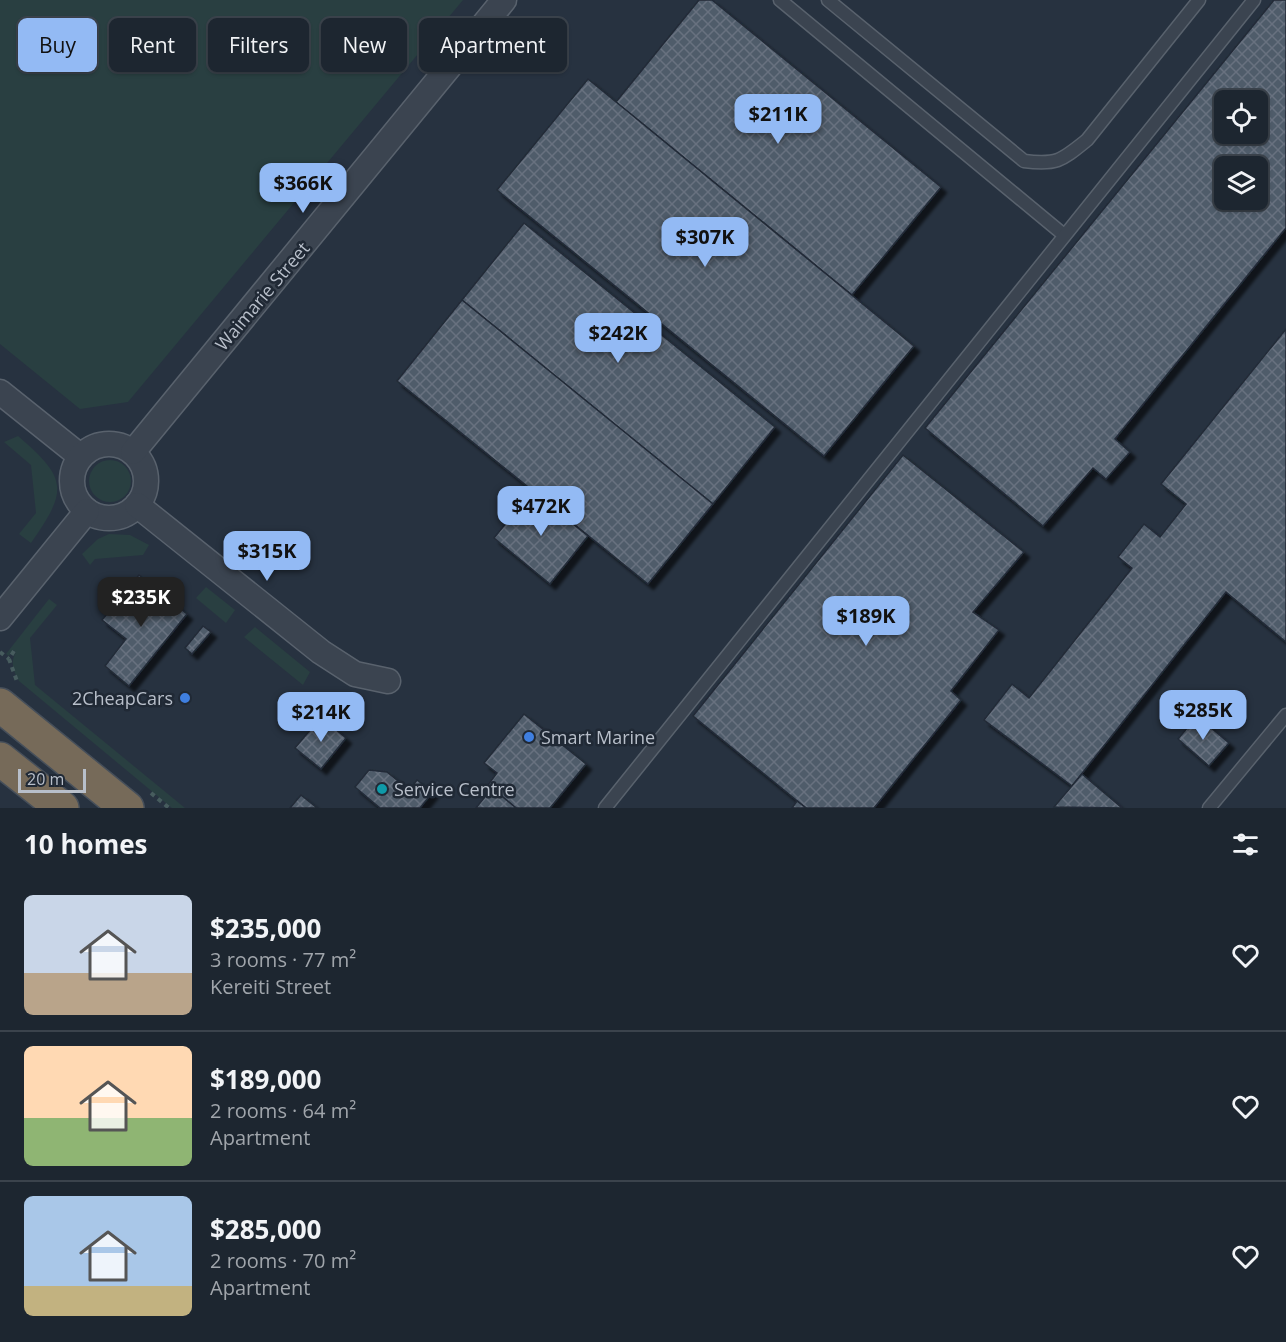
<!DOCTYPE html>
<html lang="en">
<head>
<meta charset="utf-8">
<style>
  body { margin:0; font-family:"Open Sans",sans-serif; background:#252e38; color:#f1f3f6; height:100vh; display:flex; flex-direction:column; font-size:22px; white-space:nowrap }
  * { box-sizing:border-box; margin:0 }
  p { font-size:20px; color:#a0a5ab }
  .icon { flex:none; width:33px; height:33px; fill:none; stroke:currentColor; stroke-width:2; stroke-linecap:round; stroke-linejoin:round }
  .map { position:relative; height:808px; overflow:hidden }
  .sheet { display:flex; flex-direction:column; background:#1d2630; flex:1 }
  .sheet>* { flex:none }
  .top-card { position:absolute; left:18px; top:18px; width:600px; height:54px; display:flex; gap:12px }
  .controls { position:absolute; left:1214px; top:90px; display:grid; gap:12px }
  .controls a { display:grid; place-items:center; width:54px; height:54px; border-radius:9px; background:#1d2630; box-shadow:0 2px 4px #0004,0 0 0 2px #3b434c; font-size:30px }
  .scale { position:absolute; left:18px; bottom:15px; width:68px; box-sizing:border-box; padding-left:6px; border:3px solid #b8bfca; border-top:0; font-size:16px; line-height:21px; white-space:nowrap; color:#b8bfca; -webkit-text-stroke:4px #202935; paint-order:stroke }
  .price { position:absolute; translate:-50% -51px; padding:0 14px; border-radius:12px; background:#93baf4; color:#111; font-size:20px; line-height:39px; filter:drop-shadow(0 2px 3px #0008) }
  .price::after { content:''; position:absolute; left:50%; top:36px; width:18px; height:14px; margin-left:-9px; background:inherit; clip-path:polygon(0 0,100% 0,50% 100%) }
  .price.selected { background:#222; color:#fff }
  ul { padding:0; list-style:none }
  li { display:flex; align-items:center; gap:18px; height:150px; padding:0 24px }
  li+li { border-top:2px solid #3b434c }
  li span { display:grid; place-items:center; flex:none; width:168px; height:120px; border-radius:9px; color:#555 }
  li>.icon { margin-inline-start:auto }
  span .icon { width:72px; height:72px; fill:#fffc; stroke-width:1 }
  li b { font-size:26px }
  h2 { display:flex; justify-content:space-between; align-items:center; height:72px; padding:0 24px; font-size:26px }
  .chip { padding:0 21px; border-radius:9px; background:#1d2630; box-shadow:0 2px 4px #0004,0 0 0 2px #3b434c; font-size:21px; line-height:54px }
  .chip.selected { background:#93baf4; color:#111 }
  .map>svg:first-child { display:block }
  .green { fill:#293f41 }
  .building { fill:url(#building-cross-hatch); stroke:#222b37; stroke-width:1.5; fill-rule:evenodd; filter:url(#shadow) }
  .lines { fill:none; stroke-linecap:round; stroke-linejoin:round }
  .lane-casing { stroke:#59626d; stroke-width:15 }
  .street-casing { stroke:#59626d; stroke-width:27 }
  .highway-casing { stroke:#464f5a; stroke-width:36 }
  .path { stroke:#475c5e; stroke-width:4; stroke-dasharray:4.5 4.5; stroke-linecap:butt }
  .lane { stroke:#3b4450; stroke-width:12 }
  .street { stroke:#3b4450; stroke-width:24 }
  .highway { stroke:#766a59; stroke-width:33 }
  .shop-dot { fill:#3f7fe0; stroke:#202935; stroke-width:2 }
  .culture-dot { fill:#0f9aa8; stroke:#202935; stroke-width:2 }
  .labels { text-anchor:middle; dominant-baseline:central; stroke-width:5; stroke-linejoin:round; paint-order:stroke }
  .street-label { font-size:18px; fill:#b8bfca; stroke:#202935 }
  .poi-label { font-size:18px; fill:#b8bfca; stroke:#202935; text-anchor:start }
</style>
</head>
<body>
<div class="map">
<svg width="1286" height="808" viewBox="0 0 1286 808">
  <defs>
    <pattern id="building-cross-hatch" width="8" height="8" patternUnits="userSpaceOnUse" patternTransform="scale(1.5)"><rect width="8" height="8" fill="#505b6b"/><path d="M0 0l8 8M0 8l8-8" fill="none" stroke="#67717f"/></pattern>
    <filter id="shadow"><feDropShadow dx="5.5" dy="5.5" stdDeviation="1.5" flood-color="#0009"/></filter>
  </defs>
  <rect width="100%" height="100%" fill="#273240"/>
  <g class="green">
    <path d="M0,0H463L128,402L80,409L0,344Z"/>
    <path d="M18,436C68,479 68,490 31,543L19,534L36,513L31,465L4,442Z"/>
    <circle cx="110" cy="481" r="21"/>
    <path d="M109,534L130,535L149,545L143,555L95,559L90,565L82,554L98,539Z"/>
    <path d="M206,587L235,610L226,623L196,598Z"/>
    <path d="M49,599L57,605L30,638L35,685L185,808H172L19,681C13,671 10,662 16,652L13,650L9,656L6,654Z"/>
    <path d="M255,627L310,672L303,685L244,637Z"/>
  </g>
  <g class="building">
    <path d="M699,0H712L941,187L852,295L616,102Z"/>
    <path d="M1274,0H1286V228L1115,439L1130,452L1106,479L1093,468L1043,526L925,428ZM1224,100H1257V134H1224ZM1224,166H1257V200H1224Z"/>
    <path d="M588,79L914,346L824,456L497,190Z"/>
    <path d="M524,223L775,427L713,504L462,300Z"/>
    <path d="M462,300L713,504L648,584L397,381Z"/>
    <path d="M1286,329V642L1226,592L1072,786L984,720L1012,684L1029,698L1132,568L1118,557L1144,524L1160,537L1186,504L1161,484Z"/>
    <path d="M903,455L1024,552L973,612L999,630L951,691L961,700L874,808H806L693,716Z"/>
    <path d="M532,491L588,536L550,584L494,538Z"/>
    <path d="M139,575L187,614L129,686L105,666L126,639L102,620Z"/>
    <path d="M203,626L211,632L192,654L185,648Z"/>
    <path d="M524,714L586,764L550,808H516L488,785L497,773L484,763Z"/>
    <path d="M1197,716L1229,743L1209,766L1178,739Z"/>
    <path d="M321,717L346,738L321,769L295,748Z"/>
    <path d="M369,770L387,772L409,790L417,780L433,792L420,808H380L355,787Z"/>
    <path d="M1082,774L1122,808L1054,807Z"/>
    <path d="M492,788L516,808H476Z"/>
    <path d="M301,795L317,808H290Z"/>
    <path d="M797,801L806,808H792Z"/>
  </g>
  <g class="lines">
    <defs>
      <g id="lane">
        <path d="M780,0L1064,235"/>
        <path d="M828,0L1024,161C1057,165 1061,161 1087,140L1199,0"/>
        <path d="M605,808L1254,0"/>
        <path d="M1209,808L1286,715"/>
      </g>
      <g id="street">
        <path d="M0,392L80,456"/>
        <circle cx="109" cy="481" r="37"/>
        <path d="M133,452L504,0"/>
        <path d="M137,505L321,652L355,674L388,681"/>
        <path d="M0,618L87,511"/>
      </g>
      <g id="highway">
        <path d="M0,705L127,808"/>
        <path d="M0,759L62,808"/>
      </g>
    </defs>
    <use href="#lane" class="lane-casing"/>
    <use href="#street" class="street-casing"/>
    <use href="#highway" class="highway-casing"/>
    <g class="path">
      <path d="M14,651L9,659L18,684"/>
      <path d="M0,652L9,659"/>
      <path d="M151,793L169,808"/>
    </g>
    <use href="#lane" class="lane"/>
    <use href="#street" class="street"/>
    <use href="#highway" class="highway"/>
  </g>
  <g class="shop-dot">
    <circle cx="185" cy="698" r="6"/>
    <circle cx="529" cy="737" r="6"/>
  </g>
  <circle class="culture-dot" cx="382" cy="789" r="6"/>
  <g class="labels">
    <g class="street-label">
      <text transform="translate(262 296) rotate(-50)">Waimarie Street</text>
    </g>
    <g class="poi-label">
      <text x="173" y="698" text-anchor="end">2CheapCars</text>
      <text x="541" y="737">Smart Marine</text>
      <text x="394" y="789">Service Centre</text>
    </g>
  </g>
</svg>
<div class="controls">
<a><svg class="icon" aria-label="locate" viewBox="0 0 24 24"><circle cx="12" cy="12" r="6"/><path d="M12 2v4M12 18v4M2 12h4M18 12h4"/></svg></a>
<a><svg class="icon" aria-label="layers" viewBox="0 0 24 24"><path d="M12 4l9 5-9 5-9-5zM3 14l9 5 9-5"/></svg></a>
</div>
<div class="scale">20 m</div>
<b class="price" style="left:778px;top:145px">$211K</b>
<b class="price" style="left:303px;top:214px">$366K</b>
<b class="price" style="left:705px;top:268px">$307K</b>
<b class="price" style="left:618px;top:364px">$242K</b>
<b class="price" style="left:541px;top:537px">$472K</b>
<b class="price" style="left:267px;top:582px">$315K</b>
<b class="price selected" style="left:141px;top:628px">$235K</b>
<b class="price" style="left:866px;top:647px">$189K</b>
<b class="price" style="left:1203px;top:741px">$285K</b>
<b class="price" style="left:321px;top:743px">$214K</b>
<div class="top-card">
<a class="chip selected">Buy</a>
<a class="chip">Rent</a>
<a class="chip">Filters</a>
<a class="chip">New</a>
<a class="chip">Apartment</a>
</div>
</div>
<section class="sheet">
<h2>10 homes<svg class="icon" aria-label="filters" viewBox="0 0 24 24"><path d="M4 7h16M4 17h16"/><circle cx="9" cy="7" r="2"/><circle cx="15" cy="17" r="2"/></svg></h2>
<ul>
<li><span style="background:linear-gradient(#c9d6e8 65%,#b9a48a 0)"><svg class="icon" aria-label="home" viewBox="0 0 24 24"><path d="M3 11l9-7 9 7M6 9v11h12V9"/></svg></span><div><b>$235,000</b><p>3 rooms · 77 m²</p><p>Kereiti Street</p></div><svg class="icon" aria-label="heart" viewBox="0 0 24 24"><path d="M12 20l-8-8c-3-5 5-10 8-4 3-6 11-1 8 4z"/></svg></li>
<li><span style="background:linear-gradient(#ffd9b3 60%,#8fb573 0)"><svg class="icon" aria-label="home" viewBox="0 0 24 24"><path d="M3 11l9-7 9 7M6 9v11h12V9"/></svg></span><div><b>$189,000</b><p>2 rooms · 64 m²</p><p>Apartment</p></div><svg class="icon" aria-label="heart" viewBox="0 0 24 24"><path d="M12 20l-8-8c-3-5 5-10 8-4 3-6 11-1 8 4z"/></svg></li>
<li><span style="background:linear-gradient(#a9c7e8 75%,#c2b280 0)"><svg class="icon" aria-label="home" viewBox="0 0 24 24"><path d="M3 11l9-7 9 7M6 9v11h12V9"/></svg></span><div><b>$285,000</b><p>2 rooms · 70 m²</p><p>Apartment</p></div><svg class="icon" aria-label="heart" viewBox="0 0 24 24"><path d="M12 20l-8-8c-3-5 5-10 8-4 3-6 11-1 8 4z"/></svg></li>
</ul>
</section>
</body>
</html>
